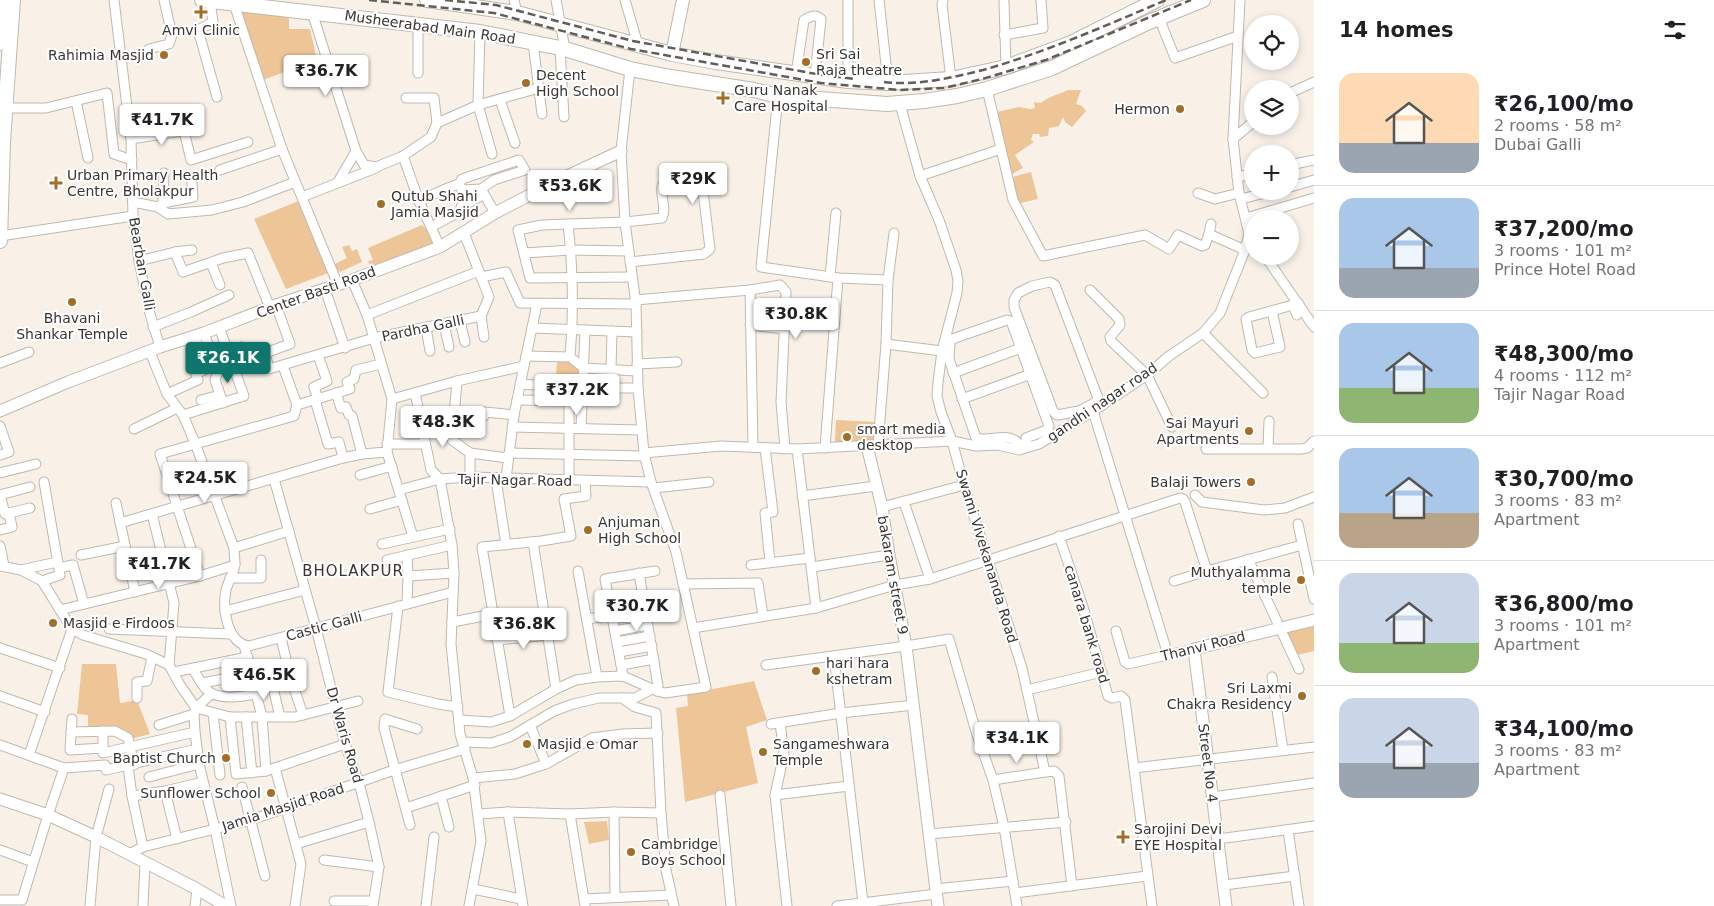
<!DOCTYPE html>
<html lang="en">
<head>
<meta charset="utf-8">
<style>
  body { margin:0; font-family:"DejaVu Sans",sans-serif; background:#f6f6f6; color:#202124; height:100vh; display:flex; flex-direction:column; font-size:19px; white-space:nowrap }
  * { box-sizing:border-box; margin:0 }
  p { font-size:16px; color:#757577 }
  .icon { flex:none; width:28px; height:28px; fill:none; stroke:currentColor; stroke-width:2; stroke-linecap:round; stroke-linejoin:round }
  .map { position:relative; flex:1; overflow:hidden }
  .panel { display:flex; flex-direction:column; background:#fff; width:400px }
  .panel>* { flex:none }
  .buttons { position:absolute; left:1244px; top:15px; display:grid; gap:10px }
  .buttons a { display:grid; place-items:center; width:55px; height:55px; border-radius:50%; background:#fff; box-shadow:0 2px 8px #0003; font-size:25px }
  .price { position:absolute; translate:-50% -42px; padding:0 11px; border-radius:5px; background:#fff; color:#222; font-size:16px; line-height:32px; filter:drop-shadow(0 1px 2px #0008) }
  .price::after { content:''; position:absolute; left:50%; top:30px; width:15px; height:11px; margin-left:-8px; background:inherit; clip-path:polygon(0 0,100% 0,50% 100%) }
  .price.selected { background:#0f766e; color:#fff }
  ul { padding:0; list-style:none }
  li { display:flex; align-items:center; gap:15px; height:125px; padding:0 25px }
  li+li { border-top:1px solid #e0e0e0 }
  li span { display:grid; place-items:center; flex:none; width:140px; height:100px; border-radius:15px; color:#555 }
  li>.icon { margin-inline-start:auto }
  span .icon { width:60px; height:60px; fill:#fffc; stroke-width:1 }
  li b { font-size:21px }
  h2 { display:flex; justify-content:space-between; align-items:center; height:60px; padding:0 25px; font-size:21px }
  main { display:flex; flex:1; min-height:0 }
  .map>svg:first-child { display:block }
  .green { fill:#edc597 }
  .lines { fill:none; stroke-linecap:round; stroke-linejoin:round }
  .minor-casing { stroke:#c0b8af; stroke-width:11 }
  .tertiary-casing { stroke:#c0b8af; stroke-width:13 }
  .secondary-casing { stroke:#c0b8af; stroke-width:14 }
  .primary-casing { stroke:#c0b8af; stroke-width:16 }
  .minor { stroke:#fff; stroke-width:9 }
  .tertiary { stroke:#fff; stroke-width:11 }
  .secondary { stroke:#fff; stroke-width:12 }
  .primary { stroke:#fff; stroke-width:14 }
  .rail { stroke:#615d58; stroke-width:2.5; stroke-dasharray:8 4; stroke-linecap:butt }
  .poi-dot { fill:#a36e27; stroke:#fff; stroke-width:2 }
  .labels { text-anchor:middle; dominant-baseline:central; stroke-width:4; stroke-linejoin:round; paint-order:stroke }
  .street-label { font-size:14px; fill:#393632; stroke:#fff }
  .poi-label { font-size:14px; fill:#393632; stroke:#fff; text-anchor:start }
  .neighbourhood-label { font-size:15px; letter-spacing:1px; fill:#393632; stroke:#fff }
</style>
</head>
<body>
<main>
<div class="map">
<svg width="1314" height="906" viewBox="0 0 1314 906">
  <rect width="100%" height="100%" fill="#f9f1e8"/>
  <g class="green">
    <path d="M289,6V29H310L317,60L263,80L239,11Z"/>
    <path d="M1068,90H1081L1076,104L1082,106L1086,111L1072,127L1065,122L1063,117L1059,126L1049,128L1048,136L1040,137L1039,134H1033L1031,140L1034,142L1015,155L1023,168L1010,175L997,112L1019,107L1030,109L1035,108L1034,102L1041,103C1047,97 1060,94 1068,90Z"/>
    <path d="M1031,172L1038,199L1016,204L1009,178Z"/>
    <path d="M299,201L328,273L286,289L254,219Z"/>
    <path d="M422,225L431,234L435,243L372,271L368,261L373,260L368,248Z"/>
    <path d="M349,245L352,251L357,249L362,262L340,272L333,265L347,258L342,247Z"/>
    <path d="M557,359L571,360L581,368V382H556Z"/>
    <path d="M836,420L877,422L876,444L835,442Z"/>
    <path d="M1314,626V651L1297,655L1285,632Z"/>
    <path d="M82,664H116L120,703L137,700L150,734L131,739L88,729V715L77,714Z"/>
    <path d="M754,681L767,720L746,727L758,783L685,802L676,708L688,706L687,694Z"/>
    <path d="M607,821L609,840L589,844L584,822Z"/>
  </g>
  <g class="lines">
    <defs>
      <g id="minor">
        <path d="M114,0L131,139L133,216L139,261L150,314L160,347"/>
        <path d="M514,0L517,13"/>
        <path d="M556,0L565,49"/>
        <path d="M625,0L638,45"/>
        <path d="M879,0L888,83"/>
        <path d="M943,0L942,5L951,79"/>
        <path d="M1240,0L1233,139L1239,193L1249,234L1251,237"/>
        <path d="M210,1L213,22L198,30L217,97"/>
        <path d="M1004,2L1006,67"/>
        <path d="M234,4L282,149L338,285"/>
        <path d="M312,12L356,151L338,182"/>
        <path d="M1159,18L1175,58L1238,36"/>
        <path d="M418,25V73"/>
        <path d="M480,32L478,105L492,154"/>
        <path d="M1004,35L1043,28L1041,0"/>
        <path d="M533,43L542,114"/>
        <path d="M560,48L564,117"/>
        <path d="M149,49L169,44L172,35L164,0"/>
        <path d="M796,74L804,20C811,16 815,14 821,19L815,77"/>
        <path d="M848,81V0"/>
        <path d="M987,89L1013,200L1043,256L1145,235L1169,249L1178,235L1202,246L1205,245L1209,234L1245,250"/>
        <path d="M1290,93L1314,82"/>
        <path d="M778,96L761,267L838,278L888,280"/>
        <path d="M406,98H434L437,123"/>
        <path d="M500,100L515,143"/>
        <path d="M76,101L88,158"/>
        <path d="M900,104L920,176L939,220L956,270L958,281L957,293L942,351L938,383L937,396L941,412L952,441L964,485L1022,668L1045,772L1054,771L1059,776L1072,886"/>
        <path d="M0,108H46L107,93L114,154L132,160"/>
        <path d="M154,117L158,135"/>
        <path d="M184,131L191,160L248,142"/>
        <path d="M131,139L188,130"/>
        <path d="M1233,139L1252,123"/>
        <path d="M356,151L364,165L376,167L403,156L431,137L437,123L478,105L539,88"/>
        <path d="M403,156L419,201L440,247"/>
        <path d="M1290,165L1314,160"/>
        <path d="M220,170L282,149"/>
        <path d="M920,176L1001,149"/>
        <path d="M1237,177L1252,174"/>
        <path d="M1290,187L1314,180"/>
        <path d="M481,189L495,213"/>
        <path d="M1198,193L1215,199L1239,193"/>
        <path d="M302,197L376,168"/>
        <path d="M1241,199L1272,191"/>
        <path d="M419,201C433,195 445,188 459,184L462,190L481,189L494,180L525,170L519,160L462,179L459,184"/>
        <path d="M133,202L158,207L168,214L212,210L243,202L295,182"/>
        <path d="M163,203L164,173"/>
        <path d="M158,207L163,203L193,197L192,183"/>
        <path d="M1246,218L1314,198"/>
        <path d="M568,224C573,268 574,313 570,357"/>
        <path d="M431,227L461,211V207L484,194"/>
        <path d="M1209,234L1211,224"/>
        <path d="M0,236L133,216"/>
        <path d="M175,252L192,250"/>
        <path d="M524,253L571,250L629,251"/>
        <path d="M1265,256L1314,327"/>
        <path d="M139,261L175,252L183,272L223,258L248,253L270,308"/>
        <path d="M630,262L704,254L710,249L702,183L664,184L662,186C660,196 667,208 662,218L625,222L542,225L518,230L530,278L632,277"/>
        <path d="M211,263L220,285"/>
        <path d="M481,277L506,272L520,303L636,304"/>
        <path d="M830,277L836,213"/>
        <path d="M352,280L367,315L392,399L387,452L413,537"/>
        <path d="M325,289L345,348"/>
        <path d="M750,290L753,447"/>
        <path d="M1090,290L1119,319L1120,325L1110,337L1111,341L1147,375L1172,427"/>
        <path d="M635,300L750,290L780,285L786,292L781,402L785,449"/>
        <path d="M751,303L786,307"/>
        <path d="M1293,305L1297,315"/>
        <path d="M1272,311L1280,347L1255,353L1252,350L1246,319L1249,317L1293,305L1299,304"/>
        <path d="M367,315L479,271"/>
        <path d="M481,316L484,337"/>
        <path d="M460,321L465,342"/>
        <path d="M444,324L449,347"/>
        <path d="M750,325L785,329"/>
        <path d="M153,327L191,312L229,295"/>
        <path d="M426,328L430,351"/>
        <path d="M532,328L637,332"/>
        <path d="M204,333L218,372"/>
        <path d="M1203,333L1263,393"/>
        <path d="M886,344L942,351"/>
        <path d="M150,352L167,394L183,415L195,443L234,548C234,553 235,559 235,564C234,573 228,582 226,590C222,609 227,643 249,646L453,592"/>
        <path d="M229,352L241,347L247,357L265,353L290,344L276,305"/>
        <path d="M265,353L269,369L374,338L481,316L489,297L464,233"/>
        <path d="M526,356L570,357L584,368L637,371"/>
        <path d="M0,363L29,352"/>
        <path d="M637,364L677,362"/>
        <path d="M611,370L612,331"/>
        <path d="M953,373L1021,348"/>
        <path d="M457,381L452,440L470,453L508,458"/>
        <path d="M520,384L583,388H638"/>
        <path d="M336,393L341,408L346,407L349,415L352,416L362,454"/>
        <path d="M415,393L431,470L440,479L470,477L651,482"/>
        <path d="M167,394L198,380L196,374L206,369L195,336"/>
        <path d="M318,399L314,387L327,381L318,355"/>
        <path d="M392,399L457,381L524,366L537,304"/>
        <path d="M962,399L1031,374"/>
        <path d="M201,400L220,395"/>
        <path d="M315,400L328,444L339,442L343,458"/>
        <path d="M517,400L575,401"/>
        <path d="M223,403L215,380L218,372L234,366"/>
        <path d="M297,405L350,389L347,382L354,379L356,370L381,364"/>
        <path d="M1079,411L1098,401"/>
        <path d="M1093,411L1168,655"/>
        <path d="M455,413L484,416L485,412L514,415"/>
        <path d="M183,415L244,396L219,327"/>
        <path d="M1082,418L1079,411L1057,415L1053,411L1014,307V300L1018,293L1032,286L1050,282L1055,285L1101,406"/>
        <path d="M0,426L9,452L0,455"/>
        <path d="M512,427L641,430"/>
        <path d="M581,428L585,330"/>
        <path d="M134,429L177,408"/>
        <path d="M423,433L453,430"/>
        <path d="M387,444H425"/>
        <path d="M878,445L886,344L888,280L894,233"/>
        <path d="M765,448L773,512L765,513L770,562"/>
        <path d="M825,448L838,278"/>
        <path d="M1268,448L1269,421"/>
        <path d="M797,449L816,608"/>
        <path d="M1022,449C1012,428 991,443 976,438L949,359L950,342L952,339L1007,320L1011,321L1049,426L1047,430L1026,438L1027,447"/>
        <path d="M1206,449H1301L1307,448L1314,441"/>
        <path d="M470,453V477"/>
        <path d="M509,453L644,456"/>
        <path d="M644,453L721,446L797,449L952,441L976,446L998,445L1019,450L1039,444L1101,406L1147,375L1169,356L1203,333L1220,313L1245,250L1249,234"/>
        <path d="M0,473L36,464"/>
        <path d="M360,475L392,466"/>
        <path d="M274,479L316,628L345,744L359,783L369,822L379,867L373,906"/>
        <path d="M496,479L506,545"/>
        <path d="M506,479L514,415L524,366"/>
        <path d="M569,480V402"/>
        <path d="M654,488L709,482"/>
        <path d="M399,490L440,479L452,545L454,573L451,644L460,734L473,778L481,841L469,906"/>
        <path d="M0,495L30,487"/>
        <path d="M1195,495L1202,502L1264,510L1285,508L1314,497"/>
        <path d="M802,496L876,486"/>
        <path d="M904,502L930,579"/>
        <path d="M116,503L135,592"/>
        <path d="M882,507L964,485"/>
        <path d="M370,509L402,500"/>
        <path d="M9,513L30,508"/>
        <path d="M152,514L174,603L169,665"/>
        <path d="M120,523L343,458L362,454L387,452"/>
        <path d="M1298,524L1314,599"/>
        <path d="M0,530L12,527L9,513L5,514L0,495"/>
        <path d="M1059,536L1083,607L1108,696L1112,698L1121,696L1125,700L1152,906"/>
        <path d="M533,542L556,689"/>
        <path d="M382,544L450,529"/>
        <path d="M0,546L4,566"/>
        <path d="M234,548L289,531"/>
        <path d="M81,555L125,546"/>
        <path d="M407,555L408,576L407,604"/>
        <path d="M1248,559L1299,669"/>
        <path d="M387,560L452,545"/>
        <path d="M751,565L810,558"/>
        <path d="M0,566L21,570L42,581L72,629L83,635L146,654L169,665L180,685L196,708L230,717H295L358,701"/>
        <path d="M812,567L889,555"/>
        <path d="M59,568L73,565L84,604"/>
        <path d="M21,570L57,562"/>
        <path d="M578,571L597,677"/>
        <path d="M639,573L658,686L657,691"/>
        <path d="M200,576L160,454L294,416L297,405L283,366"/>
        <path d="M408,576L454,573"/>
        <path d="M230,578H261V560"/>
        <path d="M42,581L60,575L44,482"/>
        <path d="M1174,581L1207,571"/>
        <path d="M683,584L758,583L763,616"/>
        <path d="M609,600L643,594"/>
        <path d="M398,606L388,692L438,704L458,707"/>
        <path d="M60,610L200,576L235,565"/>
        <path d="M225,611L305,590"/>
        <path d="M587,619L613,615"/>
        <path d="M613,619L645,614"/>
        <path d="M452,622L494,614"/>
        <path d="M693,628L816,608L895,585L930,579L1180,498L1183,499L1185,502L1207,571L1302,545"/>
        <path d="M109,629L231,634"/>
        <path d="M615,631L647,625"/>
        <path d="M1116,631L1125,662L1128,664L1194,649"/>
        <path d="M281,638L290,676L303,715"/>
        <path d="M497,640L549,635"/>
        <path d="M617,642L650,636"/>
        <path d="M244,645L262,717L266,771"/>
        <path d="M0,648L60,668"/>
        <path d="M619,652L652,646"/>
        <path d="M834,656L863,903"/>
        <path d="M621,665L654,659"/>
        <path d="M766,665L906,646L949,639L977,735L993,780L1004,827L1017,906"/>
        <path d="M250,668L256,669L260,681L290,676"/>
        <path d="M193,669C197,675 201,684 206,689C217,701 242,697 256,694"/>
        <path d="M174,672L248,657"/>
        <path d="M623,676L605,579L655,571"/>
        <path d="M1272,677L1283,750"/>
        <path d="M271,679L280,717"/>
        <path d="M202,683L251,674"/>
        <path d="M1027,690L1102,672"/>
        <path d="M211,694L196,708L194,714L195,732L199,764L215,829L231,906"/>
        <path d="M0,696L45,712"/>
        <path d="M137,698V682L147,681L152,657"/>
        <path d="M622,698H635L652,689"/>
        <path d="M213,713L220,775"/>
        <path d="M510,716L482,547L541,541L571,536L564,499L586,496L585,481"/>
        <path d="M230,717L236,774L266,771L345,744"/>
        <path d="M246,717L252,773"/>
        <path d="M72,719L70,750L103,748"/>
        <path d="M459,720L491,722L510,716L556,689L576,680L597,677L623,676L657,691L665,693L706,687L676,552L651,482L644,453L638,388L636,304L625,222L621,151L630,69"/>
        <path d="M771,724L841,713L914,705"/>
        <path d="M159,725L194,714"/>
        <path d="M530,725L546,764"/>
        <path d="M103,731V753L195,732"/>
        <path d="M71,732L115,731L128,738L134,765"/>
        <path d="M463,742L491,743L510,737L554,711L573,704L599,698H622L635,707L656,713L661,813L666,870L674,906"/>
        <path d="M0,745L64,768L48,815L22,900H0"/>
        <path d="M29,755L72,629"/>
        <path d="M128,766L132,796L143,847"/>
        <path d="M64,768L105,765L106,770L197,749"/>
        <path d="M275,768L301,864L295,906"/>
        <path d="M1134,768L1314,747"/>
        <path d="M149,777L199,764"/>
        <path d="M473,778L515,774L546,764L592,738L622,734L658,733"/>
        <path d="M993,780L1045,772"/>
        <path d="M242,787L265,876"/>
        <path d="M165,791L177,839"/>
        <path d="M720,795L731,906"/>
        <path d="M775,795L784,754L780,723"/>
        <path d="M132,796L165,791L203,782"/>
        <path d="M441,796L449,827"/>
        <path d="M1212,797L1314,783"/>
        <path d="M406,808L475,785"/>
        <path d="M508,812L523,906"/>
        <path d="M614,812L615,896"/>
        <path d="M478,814L508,812L570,814L614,812L661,813"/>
        <path d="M570,814L585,906"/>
        <path d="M410,825L384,728L385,719L417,729"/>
        <path d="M1288,830L1299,906"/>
        <path d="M929,834L1066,822"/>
        <path d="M1218,839L1314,826"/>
        <path d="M296,844L369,822"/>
        <path d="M0,850L33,862"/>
        <path d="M129,854L143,847L251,820L394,770L465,749"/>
        <path d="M324,860L379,867"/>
        <path d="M1224,885L1295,876"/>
        <path d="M473,889L521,899"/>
        <path d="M935,889L1013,881"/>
        <path d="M1015,893L1147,876"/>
        <path d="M584,899L671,895"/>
        <path d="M334,901H373"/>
        <path d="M90,906L96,837L109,789"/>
        <path d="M143,906L145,863"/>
        <path d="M195,906L197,889"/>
        <path d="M426,906L434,837"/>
        <path d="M787,906L775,795L849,786"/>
        <path d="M837,906L936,894"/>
      </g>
      <g id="tertiary">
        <path d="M0,411L68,382L160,347L204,333L276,305L352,280L440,247L495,213L563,178L621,151"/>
        <path d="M867,446L882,507L889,555L906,646L938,906"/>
        <path d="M0,799L48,815L96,837L197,889L226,906"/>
        <path d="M1226,906L1194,649L1314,620"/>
      </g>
      <path id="secondary" d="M672,54L683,0"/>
      <g id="primary">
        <path d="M202,0L480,32L565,49L630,69L671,77L754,90L778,96L887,104L924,101L957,96L987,89L1052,68L1149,22L1203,0"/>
        <path d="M427,0L517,13L672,54L716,62L848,81L888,83L951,79L1006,67L1071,43L1157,0"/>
        <path d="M0,43L2,0"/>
        <path d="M0,241L3,142L13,0"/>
      </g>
    </defs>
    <use href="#minor" class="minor-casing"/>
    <use href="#tertiary" class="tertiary-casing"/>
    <use href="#secondary" class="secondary-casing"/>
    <use href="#primary" class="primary-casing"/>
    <use href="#minor" class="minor"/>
    <use href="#tertiary" class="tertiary"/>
    <use href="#secondary" class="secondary"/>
    <use href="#primary" class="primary"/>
    <g class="rail">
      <path d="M369,0L494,13L631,49L821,83L900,90L944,88L982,79L1046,60L1191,0"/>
      <path d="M445,0L496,5L633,41L822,75L855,79"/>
      <path d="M884,82C917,86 951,78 983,70C1046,52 1105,26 1166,0"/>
    </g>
  </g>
  <g class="poi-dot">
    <path d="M198.5 4.5h5v5h5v5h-5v5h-5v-5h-5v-5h5z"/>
    <circle cx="164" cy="55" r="5"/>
    <circle cx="806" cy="62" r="5"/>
    <circle cx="526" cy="83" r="5"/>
    <path d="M720.5 90.5h5v5h5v5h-5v5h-5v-5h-5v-5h5z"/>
    <circle cx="1180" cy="109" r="5"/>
    <path d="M53.5 175.5h5v5h5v5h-5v5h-5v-5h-5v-5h5z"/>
    <circle cx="381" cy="204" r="5"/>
    <circle cx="72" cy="302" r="5"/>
    <circle cx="1249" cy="431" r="5"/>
    <circle cx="847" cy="437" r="5"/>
    <circle cx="1251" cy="482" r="5"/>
    <circle cx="588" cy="530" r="5"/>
    <circle cx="1301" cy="580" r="5"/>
    <circle cx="53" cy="623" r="5"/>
    <circle cx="816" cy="671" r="5"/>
    <circle cx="1302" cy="696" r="5"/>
    <circle cx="527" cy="744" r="5"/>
    <circle cx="763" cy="752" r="5"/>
    <circle cx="226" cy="758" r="5"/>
    <circle cx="271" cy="793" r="5"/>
    <path d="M1120.5 829.5h5v5h5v5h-5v5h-5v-5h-5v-5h5z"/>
    <circle cx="631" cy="852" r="5"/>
  </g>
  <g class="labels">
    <g class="street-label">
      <text transform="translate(430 27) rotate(8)">Musheerabad Main Road</text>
      <text transform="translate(142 264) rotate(80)">Bearban Galli</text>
      <text transform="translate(316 292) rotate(-20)">Center Basti Road</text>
      <text transform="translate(423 328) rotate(-12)">Pardha Galli</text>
      <text transform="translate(1102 402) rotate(-34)">gandhi nagar road</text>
      <text transform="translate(515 480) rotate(1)">Tajir Nagar Road</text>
      <text transform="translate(987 556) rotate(73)">Swami Vivekananda Road</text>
      <text transform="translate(893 575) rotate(80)">bakaram street 9</text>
      <text transform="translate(1087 624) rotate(73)">canara bank road</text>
      <text transform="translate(324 626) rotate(-15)">Castic Galli</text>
      <text transform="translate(1203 646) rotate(-14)">Thanvi Road</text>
      <text transform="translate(345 735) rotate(74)">Dr Waris Road</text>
      <text transform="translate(1208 763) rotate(83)">Street No 4</text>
      <text transform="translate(283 807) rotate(-18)">Jamia Masjid Road</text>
    </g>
    <g class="poi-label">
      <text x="201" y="30" text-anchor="middle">Amvi Clinic</text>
      <text x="816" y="54">Sri Sai<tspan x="816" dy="16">Raja theatre</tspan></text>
      <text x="154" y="55" text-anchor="end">Rahimia Masjid</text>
      <text x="536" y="75">Decent<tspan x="536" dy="16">High School</tspan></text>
      <text x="734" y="90">Guru Nanak<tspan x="734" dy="16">Care Hospital</tspan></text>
      <text x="1170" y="109" text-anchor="end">Hermon</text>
      <text x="67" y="175">Urban Primary Health<tspan x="67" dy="16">Centre, Bholakpur</tspan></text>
      <text x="391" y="196">Qutub Shahi<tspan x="391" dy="16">Jamia Masjid</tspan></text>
      <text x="72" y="318" text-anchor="middle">Bhavani<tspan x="72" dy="16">Shankar Temple</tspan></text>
      <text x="1239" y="423" text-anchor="end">Sai Mayuri<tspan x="1239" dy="16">Apartments</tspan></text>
      <text x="857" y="429">smart media<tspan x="857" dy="16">desktop</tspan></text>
      <text x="1241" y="482" text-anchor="end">Balaji Towers</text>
      <text x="598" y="522">Anjuman<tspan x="598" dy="16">High School</tspan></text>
      <text x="1291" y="572" text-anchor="end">Muthyalamma<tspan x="1291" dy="16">temple</tspan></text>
      <text x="63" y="623">Masjid e Firdoos</text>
      <text x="826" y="663">hari hara<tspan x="826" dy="16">kshetram</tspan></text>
      <text x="1292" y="688" text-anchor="end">Sri Laxmi<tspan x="1292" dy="16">Chakra Residency</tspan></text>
      <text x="537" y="744">Masjid e Omar</text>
      <text x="773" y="744">Sangameshwara<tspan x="773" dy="16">Temple</tspan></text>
      <text x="216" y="758" text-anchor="end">Baptist Church</text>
      <text x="261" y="793" text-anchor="end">Sunflower School</text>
      <text x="1134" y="829">Sarojini Devi<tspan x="1134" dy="16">EYE Hospital</tspan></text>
      <text x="641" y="844">Cambridge<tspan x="641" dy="16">Boys School</tspan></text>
    </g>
    <g class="neighbourhood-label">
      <text x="353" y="571">BHOLAKPUR</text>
    </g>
  </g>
</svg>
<div class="buttons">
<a><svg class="icon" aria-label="locate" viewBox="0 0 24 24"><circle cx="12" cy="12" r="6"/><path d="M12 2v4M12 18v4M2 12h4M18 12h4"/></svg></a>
<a><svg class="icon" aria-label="layers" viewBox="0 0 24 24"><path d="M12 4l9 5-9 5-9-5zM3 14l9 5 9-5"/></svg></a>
<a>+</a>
<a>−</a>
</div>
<b class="price" style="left:326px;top:97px">₹36.7K</b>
<b class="price" style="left:162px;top:146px">₹41.7K</b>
<b class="price" style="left:693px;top:205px">₹29K</b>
<b class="price" style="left:570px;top:212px">₹53.6K</b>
<b class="price" style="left:796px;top:340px">₹30.8K</b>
<b class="price selected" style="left:228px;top:384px">₹26.1K</b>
<b class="price" style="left:577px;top:416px">₹37.2K</b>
<b class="price" style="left:443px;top:448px">₹48.3K</b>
<b class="price" style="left:205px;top:504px">₹24.5K</b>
<b class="price" style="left:159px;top:590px">₹41.7K</b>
<b class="price" style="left:637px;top:632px">₹30.7K</b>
<b class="price" style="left:524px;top:650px">₹36.8K</b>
<b class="price" style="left:264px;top:701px">₹46.5K</b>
<b class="price" style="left:1017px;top:764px">₹34.1K</b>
</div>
<section class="panel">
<h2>14 homes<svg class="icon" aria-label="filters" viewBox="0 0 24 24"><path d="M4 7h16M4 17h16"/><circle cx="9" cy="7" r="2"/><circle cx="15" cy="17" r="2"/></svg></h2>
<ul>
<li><span style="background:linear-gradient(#ffd9b3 70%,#9aa5b1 0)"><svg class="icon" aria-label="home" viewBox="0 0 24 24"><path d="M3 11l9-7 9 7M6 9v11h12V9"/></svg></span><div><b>₹26,100/mo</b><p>2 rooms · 58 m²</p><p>Dubai Galli</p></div></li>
<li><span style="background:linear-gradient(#a9c7e8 70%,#9aa5b1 0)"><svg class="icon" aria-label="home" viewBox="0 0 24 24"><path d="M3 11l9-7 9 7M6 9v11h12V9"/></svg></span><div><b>₹37,200/mo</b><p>3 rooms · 101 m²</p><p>Prince Hotel Road</p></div></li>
<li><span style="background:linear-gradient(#a9c7e8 65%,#8fb573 0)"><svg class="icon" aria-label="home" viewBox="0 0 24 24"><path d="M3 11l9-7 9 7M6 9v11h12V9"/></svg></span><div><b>₹48,300/mo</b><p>4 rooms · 112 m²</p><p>Tajir Nagar Road</p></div></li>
<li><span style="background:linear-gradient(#a9c7e8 65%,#b9a48a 0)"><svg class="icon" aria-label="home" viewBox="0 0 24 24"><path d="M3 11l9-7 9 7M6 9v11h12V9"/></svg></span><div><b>₹30,700/mo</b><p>3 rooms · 83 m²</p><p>Apartment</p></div></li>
<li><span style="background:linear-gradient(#c9d6e8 70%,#8fb573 0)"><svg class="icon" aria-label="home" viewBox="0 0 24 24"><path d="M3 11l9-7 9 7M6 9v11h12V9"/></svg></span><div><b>₹36,800/mo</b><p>3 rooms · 101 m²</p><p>Apartment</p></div></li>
<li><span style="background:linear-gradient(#c9d6e8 65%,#9aa5b1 0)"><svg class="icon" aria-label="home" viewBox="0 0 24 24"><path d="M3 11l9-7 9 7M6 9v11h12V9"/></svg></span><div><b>₹34,100/mo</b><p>3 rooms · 83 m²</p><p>Apartment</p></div></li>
</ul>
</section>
</main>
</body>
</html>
